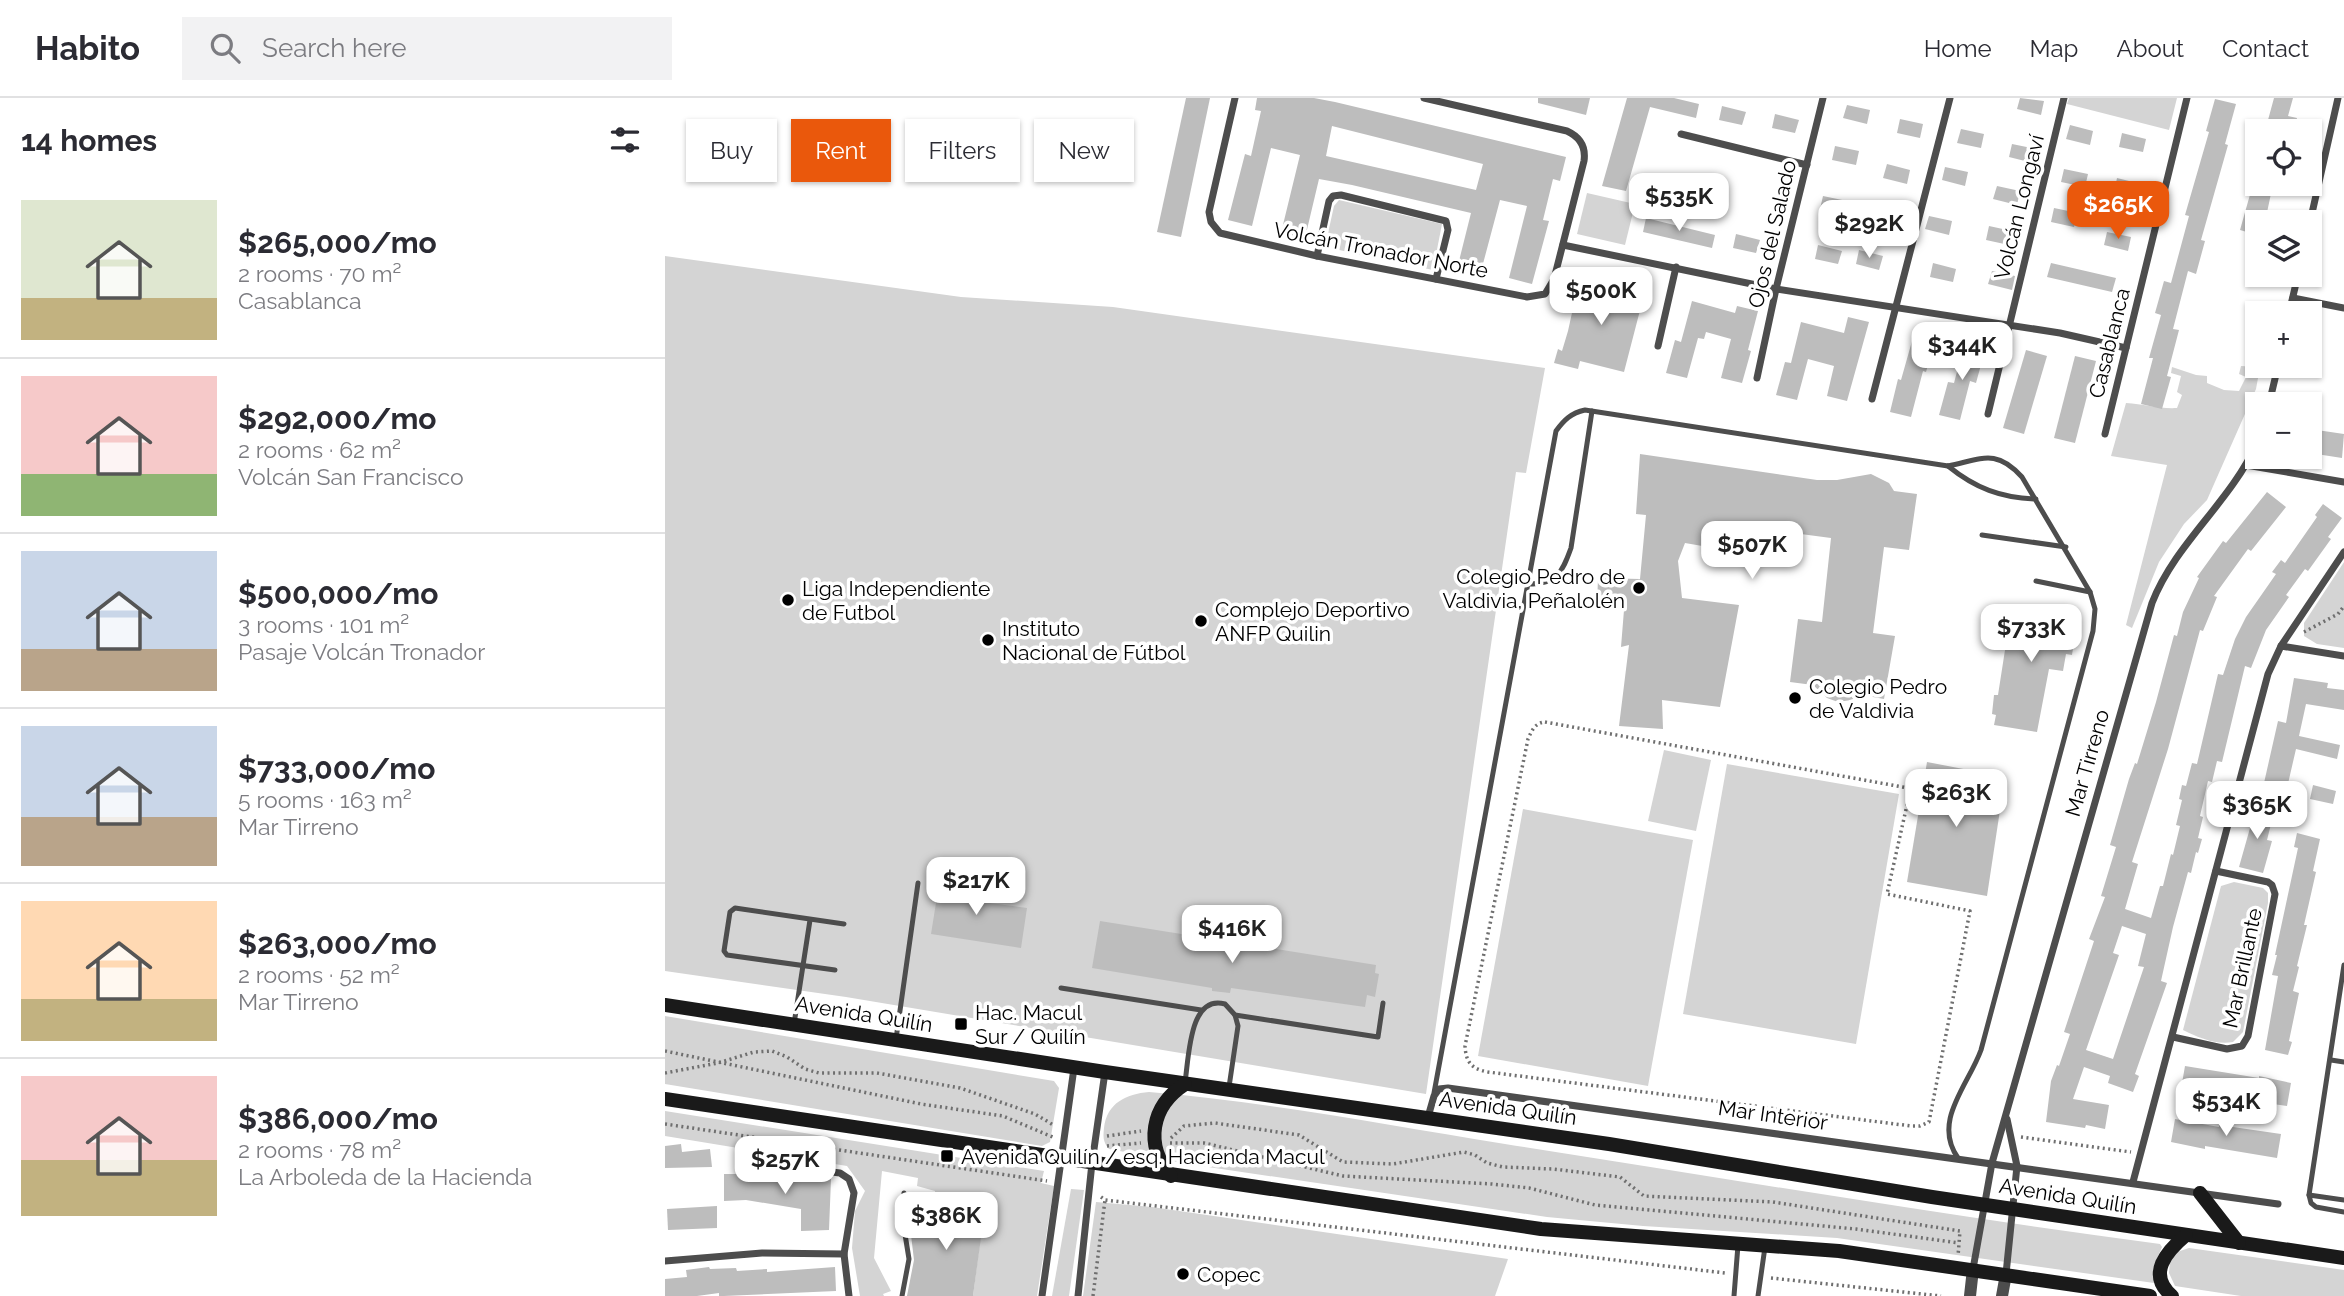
<!DOCTYPE html>
<html lang="en">
<head>
<meta charset="utf-8">
<style>
  body { margin:0; font-family:Raleway,sans-serif; background:#f2f2f3; color:#2b2b33; height:100vh; display:flex; flex-direction:column; font-size:26px; white-space:nowrap }
  * { box-sizing:border-box; margin:0 }
  p { font-size:23px; color:#7c7c81 }
  .icon { flex:none; width:38px; height:38px; fill:none; stroke:currentColor; stroke-width:2; stroke-linecap:round; stroke-linejoin:round }
  .map { position:relative; flex:1; overflow:hidden }
  .panel { display:flex; flex-direction:column; background:#fff; width:665px }
  .panel>* { flex:none }
  .top-card { position:absolute; left:21px; top:21px; width:665px; height:63px; display:flex; gap:14px }
  .buttons { position:absolute; left:1580px; top:21px; display:grid; gap:14px }
  .buttons a { display:grid; place-items:center; width:77px; height:77px; border-radius:0px; background:#fff; box-shadow:0 2px 5px #0004; font-size:35px }
  .price { position:absolute; translate:-50% -60px; padding:0 16px; border-radius:14px; background:#fff; color:#222; font-size:23px; line-height:46px; filter:drop-shadow(0 2px 4px #0008) }
  .price::after { content:''; position:absolute; left:50%; top:42px; width:21px; height:16px; margin-left:-10px; background:inherit; clip-path:polygon(0 0,100% 0,50% 100%) }
  .price.on { background:#ea580c; color:#fff }
  ul { padding:0; list-style:none }
  li { display:flex; align-items:center; gap:21px; height:175px; padding:0 21px }
  li+li { border-top:2px solid #e1e1e2 }
  li span { display:grid; place-items:center; flex:none; width:196px; height:140px; border-radius:0px; color:#555 }
  li>.icon { margin-inline-start:auto }
  span .icon { width:84px; height:84px; fill:#fffc; stroke-width:1 }
  li b { font-size:30px }
  h2 { display:flex; justify-content:space-between; align-items:center; height:84px; padding:0 21px; font-size:30px }
  .chip { padding:0 24px; border-radius:0px; background:#fff; box-shadow:0 2px 5px #0004; font-size:24px; line-height:63px }
  .chip.on { background:#ea580c; color:#fff }
  header { display:flex; align-items:center; gap:42px; box-sizing:border-box; height:98px; padding:0 35px; background:#fff; border-bottom:2px solid #e1e1e2 }
  header strong { font-size:33px }
  nav { display:flex; gap:38px; margin-inline-start:auto; font-size:24px }
  .search { width:490px; height:63px; background:#f2f2f3; display:flex; align-items:center; gap:18px; box-sizing:border-box; padding:0 24px; border-radius:0px; color:#7c7c81; font-size:26px }
  main { display:flex; flex:1; min-height:0 }
  .map>svg:first-child { display:block }
  .green { fill:#d4d4d4 }
  .building { fill:#bdbdbd; fill-rule:evenodd }
  .lines { fill:none; stroke-linecap:round; stroke-linejoin:round }
  .path { stroke:#6f6f6f; stroke-width:3.5; stroke-dasharray:2 3.5; stroke-linecap:butt }
  .service { stroke:#4d4d4d; stroke-width:5 }
  .minor { stroke:#4d4d4d; stroke-width:7 }
  .tertiary { stroke:#4d4d4d; stroke-width:12 }
  .secondary { stroke:#1a1a1a; stroke-width:14 }
  .poi-dot { fill:#000; stroke:#fff; stroke-width:2.5 }
  .labels { text-anchor:middle; dominant-baseline:central; stroke-width:7; stroke-linejoin:round; paint-order:stroke }
  .street-label { font-size:21px; fill:#000; stroke:#fff }
  .poi-label { font-size:21px; fill:#000; stroke:#fff; text-anchor:start }
</style>
</head>
<body>
<header>
<strong>Habito</strong>
<div class="search"><svg class="icon" aria-label="search" viewBox="0 0 24 24"><circle cx="10" cy="10" r="6"/><path d="M15 15l6 6"/></svg>Search here</div>
<nav><a>Home</a><a>Map</a><a>About</a><a>Contact</a></nav>
</header>
<main>
<section class="panel">
<h2>14 homes<svg class="icon" aria-label="filters" viewBox="0 0 24 24"><path d="M4 7h16M4 17h16"/><circle cx="9" cy="7" r="2"/><circle cx="15" cy="17" r="2"/></svg></h2>
<ul>
<li><span style="background:linear-gradient(#dfe7d0 70%,#c2b280 0)"><svg class="icon" aria-label="home" viewBox="0 0 24 24"><path d="M3 11l9-7 9 7M6 9v11h12V9"/></svg></span><div><b>$265,000/mo</b><p>2 rooms · 70 m²</p><p>Casablanca</p></div></li>
<li><span style="background:linear-gradient(#f6c9c9 70%,#8fb573 0)"><svg class="icon" aria-label="home" viewBox="0 0 24 24"><path d="M3 11l9-7 9 7M6 9v11h12V9"/></svg></span><div><b>$292,000/mo</b><p>2 rooms · 62 m²</p><p>Volcán San Francisco</p></div></li>
<li><span style="background:linear-gradient(#c9d6e8 70%,#b9a48a 0)"><svg class="icon" aria-label="home" viewBox="0 0 24 24"><path d="M3 11l9-7 9 7M6 9v11h12V9"/></svg></span><div><b>$500,000/mo</b><p>3 rooms · 101 m²</p><p>Pasaje Volcán Tronador</p></div></li>
<li><span style="background:linear-gradient(#c9d6e8 65%,#b9a48a 0)"><svg class="icon" aria-label="home" viewBox="0 0 24 24"><path d="M3 11l9-7 9 7M6 9v11h12V9"/></svg></span><div><b>$733,000/mo</b><p>5 rooms · 163 m²</p><p>Mar Tirreno</p></div></li>
<li><span style="background:linear-gradient(#ffd9b3 70%,#c2b280 0)"><svg class="icon" aria-label="home" viewBox="0 0 24 24"><path d="M3 11l9-7 9 7M6 9v11h12V9"/></svg></span><div><b>$263,000/mo</b><p>2 rooms · 52 m²</p><p>Mar Tirreno</p></div></li>
<li><span style="background:linear-gradient(#f6c9c9 60%,#c2b280 0)"><svg class="icon" aria-label="home" viewBox="0 0 24 24"><path d="M3 11l9-7 9 7M6 9v11h12V9"/></svg></span><div><b>$386,000/mo</b><p>2 rooms · 78 m²</p><p>La Arboleda de la Hacienda</p></div></li>
</ul>
</section>
<div class="map">
<svg width="1679" height="1198" viewBox="0 0 1679 1198">
  <rect width="100%" height="100%" fill="#fff"/>
  <g class="green">
    <path d="M1404,0H1512L1504,32L1402,6Z"/>
    <path d="M922,95L970,106L960,147L912,136Z"/>
    <path d="M674,102L777,126L768,172L660,149L669,108Z"/>
    <path d="M0,158L296,199L448,209L880,270L861,375L851,374L761,996L181,899L0,873Z"/>
    <path d="M1576,268L1595,269L1591,291L1542,402L1519,426L1494,464L1467,530L1461,527L1502,367L1446,358L1461,305C1479,306 1494,311 1512,310L1517,297L1512,294L1516,278L1506,275L1507,269L1531,277L1542,278V285L1559,292L1574,293L1581,279L1574,276Z"/>
    <path d="M1679,464V550L1652,546L1639,538V525Z"/>
    <path d="M999,652L1046,662L1031,733L983,723Z"/>
    <path d="M1062,666L1234,696L1191,946L1018,916Z"/>
    <path d="M858,711L1028,742L983,988L813,958Z"/>
    <path d="M1569,784L1598,790L1603,795V805L1578,934L1568,944C1551,947 1534,940 1518,932L1556,788Z"/>
    <path d="M0,918L389,983L394,990L385,1044L377,1048L0,986Z"/>
    <path d="M484,994C603,1004 722,1027 840,1046C1058,1080 1276,1117 1495,1146L1497,1149L1491,1163L1489,1185L1172,1140L978,1128L882,1119L523,1066L444,1051C438,1044 438,1039 439,1030C442,1005 461,996 484,994Z"/>
    <path d="M0,1013L379,1073L376,1085L389,1088L372,1198H308L319,1112L269,1105L270,1093L252,1088L253,1080L217,1073L209,1160L226,1193L218,1196L219,1198H195L187,1150L190,1113L200,1093L182,1068L0,1038Z"/>
    <path d="M406,1091L419,1092L404,1198H387Z"/>
    <path d="M431,1104L487,1109L843,1161L830,1198H418Z"/>
    <path d="M1524,1150L1679,1172V1198H1576L1510,1188L1504,1175L1505,1162L1512,1154Z"/>
  </g>
  <g class="building">
    <path d="M521,0H545L516,139L492,134Z"/>
    <path d="M592,0H649L670,4L901,59L895,83L888,81L878,122L884,123L867,186L844,180L862,108L835,102L815,177L792,171L806,115L687,87L654,81L640,140L616,135L635,57L606,50L587,128L563,122L580,56L586,58L596,13L590,12ZM667,28L818,66L811,92L661,58Z"/>
    <path d="M873,0H925L921,17L873,5Z"/>
    <path d="M962,0H1009L1034,6L1031,20L985,9L961,93L937,88Z"/>
    <path d="M1355,0L1379,3L1376,17L1352,11Z"/>
    <path d="M1609,0H1628L1623,18L1632,20L1629,33H1600Z"/>
    <path d="M1550,1L1571,6L1560,46L1563,47L1536,142L1540,143L1531,176L1523,173L1508,231L1514,232L1502,278L1506,279L1497,311L1476,306L1488,260H1484L1496,217L1490,215L1499,183L1506,185L1524,118L1520,117L1544,34L1541,33Z"/>
    <path d="M1182,7L1205,12L1202,26L1178,20Z"/>
    <path d="M1057,8L1081,14L1077,27L1054,22Z"/>
    <path d="M1110,16L1134,22L1130,35L1107,30Z"/>
    <path d="M1235,21L1258,26L1255,40L1232,35Z"/>
    <path d="M1405,27L1428,33L1425,47L1401,41Z"/>
    <path d="M1296,31L1319,36L1316,50L1292,45Z"/>
    <path d="M1457,35L1481,41L1478,54L1454,49Z"/>
    <path d="M1347,46L1371,51L1368,65L1344,59Z"/>
    <path d="M1170,48L1194,53L1191,67L1167,62Z"/>
    <path d="M1222,66L1245,72L1242,86L1218,80Z"/>
    <path d="M1280,69L1303,74L1300,88L1277,82Z"/>
    <path d="M1399,71L1423,76L1420,89L1396,84Z"/>
    <path d="M1452,80L1476,86L1473,99L1449,94Z"/>
    <path d="M1588,86H1608L1600,124H1592V137L1575,132Z"/>
    <path d="M1332,88L1355,93L1352,107L1328,101Z"/>
    <path d="M1158,98L1182,103L1178,117L1155,111Z"/>
    <path d="M1389,110L1413,115L1409,129L1386,124Z"/>
    <path d="M1212,112L1236,117L1233,131L1209,125Z"/>
    <path d="M1264,118L1287,123L1284,137L1260,131Z"/>
    <path d="M981,120L1050,137L1047,150L978,134Z"/>
    <path d="M1324,128L1347,133L1344,147L1321,142Z"/>
    <path d="M1442,134L1466,139L1463,153L1439,147Z"/>
    <path d="M1071,136L1095,142L1091,155L1068,150Z"/>
    <path d="M1153,147L1177,153L1173,166L1150,161Z"/>
    <path d="M1194,152L1218,158L1214,172L1191,166Z"/>
    <path d="M1268,165L1291,171L1288,184L1265,179Z"/>
    <path d="M1386,165L1451,180L1447,194L1382,179Z"/>
    <path d="M1327,173L1350,178L1347,192L1323,186Z"/>
    <path d="M914,183L957,193L959,188L980,193L959,274L915,263L913,271L889,265L893,251L897,253L903,233Z"/>
    <path d="M1027,203L1070,215L1072,208L1093,213L1083,252L1086,253L1077,285L1056,280L1066,241L1041,234L1039,241L1033,240L1022,280L1001,275L1010,242L1016,244Z"/>
    <path d="M1183,219L1204,224L1182,303L1162,298L1169,268L1143,261L1132,302L1111,297L1120,264L1126,265L1136,224L1179,235Z"/>
    <path d="M1249,236L1270,242L1261,274L1258,273L1246,319L1225,314L1233,281L1236,282Z"/>
    <path d="M1299,247L1320,252L1311,285L1305,283L1295,322L1274,317L1283,284L1289,285Z"/>
    <path d="M1361,252L1382,258L1359,336L1338,330Z"/>
    <path d="M1410,258L1431,263L1410,345L1389,340Z"/>
    <path d="M1645,331L1679,336L1677,360L1645,355Z"/>
    <path d="M975,356L1152,382H1172L1206,376L1224,385L1229,393L1252,396L1244,452L1219,449L1208,535L1230,538L1219,601L1197,597L1186,602L1173,604L1162,600L1148,587L1125,584L1133,521L1157,524L1166,440L1098,431L1095,458L1020,445L1013,463L1017,500L1074,507L1055,609L997,602L998,631L954,628L964,547L956,549L959,512L932,508L933,480L975,481L981,417L971,416Z"/>
    <path d="M1602,394L1621,409L1586,453L1583,451L1549,498L1552,499L1538,533L1535,532L1503,651L1467,764L1473,766L1460,811L1486,820L1495,788H1498L1506,756L1508,757L1515,728L1511,727L1517,702L1514,701L1517,687L1521,688L1527,665L1532,666L1553,576L1558,577L1570,541L1581,519L1611,476L1607,474L1616,462L1620,465L1652,419L1650,417L1658,406L1677,420L1663,439L1666,441L1643,473L1640,471L1621,497L1624,499L1601,532L1586,570L1580,568L1557,664L1552,663L1547,684L1543,683L1535,718L1538,719L1533,740L1537,741L1533,755L1531,754L1526,775L1523,774L1508,829L1496,883L1502,885L1470,976L1474,978L1468,994L1443,985L1445,978L1419,969L1408,1001L1444,1007L1440,1031L1421,1027L1420,1030L1381,1024L1386,983L1392,967L1394,968L1405,936L1399,934L1429,843L1424,841L1440,799L1436,798L1451,749L1445,747L1464,681L1470,665L1472,666L1491,604L1509,537L1512,538L1518,514L1534,480L1532,479L1558,443L1561,445ZM1457,828L1481,836L1473,868L1479,869L1448,961L1421,952L1454,857L1448,855Z"/>
    <path d="M1347,507L1413,518L1407,557L1401,556L1398,573L1384,571L1372,634L1329,627L1331,617L1327,616L1329,597H1333Z"/>
    <path d="M1629,580L1663,585L1662,590L1679,592V612L1641,606L1634,638L1675,647L1672,661L1631,651L1622,690L1599,685L1613,623L1621,625Z"/>
    <path d="M1262,664L1340,679L1322,798L1242,784Z"/>
    <path d="M1648,687L1671,693L1668,706L1645,701Z"/>
    <path d="M1585,709L1609,714L1602,742L1607,743L1598,775L1574,769L1587,723L1582,722Z"/>
    <path d="M1632,735L1655,741L1648,773L1651,774L1639,827H1642L1632,868L1634,869L1628,893L1634,895L1624,943L1627,944L1623,957L1600,952L1613,878L1607,877L1612,857H1610L1633,750L1629,749Z"/>
    <path d="M275,780L305,784L303,802L362,810L356,850L266,836Z"/>
    <path d="M435,823L711,867L710,875L714,876L710,899L702,897L700,909L566,890L565,895L547,893V890L427,870Z"/>
    <path d="M1520,968L1594,980V978L1626,985L1622,1008L1608,1006V1004L1516,991Z"/>
    <path d="M1510,1021L1554,1029V1027L1616,1036L1612,1060L1540,1048V1051L1506,1044Z"/>
    <path d="M16,1046L17,1054L45,1051L47,1069L0,1070V1048Z"/>
    <path d="M59,1076H83L142,1084V1079L166,1081L164,1132L136,1133V1111L81,1102L59,1103Z"/>
    <path d="M269,1105L320,1111L308,1198H242L249,1162L246,1137L247,1123H262Z"/>
    <path d="M52,1108V1130L3,1132L2,1111Z"/>
    <path d="M44,1169L45,1171L71,1170L72,1173L102,1171V1174L170,1169L171,1193L59,1198H54V1195L32,1198H0V1181L22,1179L21,1172Z"/>
  </g>
  <g class="lines">
    <g class="path">
      <path d="M1639,534L1673,516L1679,508"/>
      <path d="M880,624L1243,690L1244,698L1222,796L1305,813L1264,1024L1255,1028H1246L823,974C807,971 801,965 800,948L863,641C867,632 870,625 880,624Z"/>
      <path d="M0,953L256,1006L338,1018L390,1040"/>
      <path d="M0,975L53,965L89,954L107,953L122,959L140,971L154,975H212L295,990L370,1016L390,1028"/>
      <path d="M0,1026L382,1083"/>
      <path d="M442,1038L476,1033"/>
      <path d="M1356,1039L1466,1054"/>
      <path d="M506,1040L519,1028L550,1025L634,1037L678,1064L728,1066L799,1054L810,1057L822,1065L838,1069L888,1071L955,1079L979,1098L1108,1104L1295,1133L1293,1158"/>
      <path d="M505,1045H539L678,1078L827,1086L864,1090L930,1107L1191,1131L1294,1145"/>
      <path d="M442,1048L476,1045"/>
      <path d="M436,1099L440,1102L1060,1175"/>
      <path d="M1106,1180L1276,1198"/>
      <path d="M428,1198L440,1102"/>
    </g>
    <g class="service">
      <path d="M1283,368C1310,390 1336,400 1371,401"/>
      <path d="M1317,437L1401,449"/>
      <path d="M1371,483L1425,494"/>
      <path d="M863,486C892,486 897,475 906,450L927,313"/>
      <path d="M1679,867L1644,1097L1646,1105L1651,1109L1679,1114"/>
      <path d="M170,872L62,857L59,853L65,814L70,810L179,826"/>
      <path d="M396,890L536,912"/>
      <path d="M129,926L145,822"/>
      <path d="M231,941L253,785"/>
      <path d="M1666,962L1679,964"/>
      <path d="M520,984C524,960 524,896 560,906L570,917L713,939L718,905"/>
      <path d="M564,989L573,928L570,917"/>
      <path d="M769,995L891,333C899,322 906,315 920,312L1283,368C1317,361 1331,350 1357,379L1425,494L1430,511L1428,533L1316,952C1303,988 1267,1023 1293,1060"/>
      <path d="M1644,1097L1679,1102"/>
      <path d="M237,1198L244,1161L239,1130V1095"/>
      <path d="M1069,1198L1073,1147"/>
      <path d="M1093,1198L1100,1149"/>
    </g>
    <g class="minor">
      <path d="M570,0L544,114L546,124L555,135L652,158L862,199L880,196L889,181L919,63C921,49 915,39 902,33L759,0"/>
      <path d="M1016,36L1142,67"/>
      <path d="M1645,124L1673,0"/>
      <path d="M898,147L1111,191L1395,235L1461,250"/>
      <path d="M652,158L664,103L668,98L676,97L781,123L783,132L771,181"/>
      <path d="M1628,200L1679,210"/>
      <path d="M1624,215L1633,177"/>
      <path d="M993,248L1011,169"/>
      <path d="M1092,280L1111,191L1158,0"/>
      <path d="M1207,301L1285,0"/>
      <path d="M1604,306L1613,268"/>
      <path d="M1323,316L1399,0"/>
      <path d="M1440,336L1522,0"/>
      <path d="M1581,367L1679,384"/>
      <path d="M1616,548L1679,558"/>
      <path d="M1508,939L1562,951L1577,948L1583,938L1610,796L1607,787L1603,784L1551,773"/>
      <path d="M763,1019L769,998L774,991L783,990L1613,1106"/>
      <path d="M76,1063L175,1075L184,1081L189,1095L179,1156L184,1198"/>
      <path d="M1468,1084L1603,576L1616,548L1679,454"/>
      <path d="M0,1163L97,1155L179,1156"/>
      <path d="M1308,1171L1327,1065L1487,505C1511,444 1565,405 1592,345"/>
      <path d="M1341,1176L1352,1068L1342,1021"/>
      <path d="M377,1198L409,970"/>
      <path d="M413,1198L427,1065L440,974"/>
    </g>
    <g class="tertiary">
      <path d="M1305,1198L1308,1171"/>
      <path d="M1337,1198L1341,1176"/>
    </g>
    <g class="secondary">
      <path d="M0,907L440,974L944,1046L1267,1099L1679,1160"/>
      <path d="M0,1001L876,1131L1174,1153L1485,1198"/>
      <path d="M506,1078C479,1047 486,1008 520,986"/>
      <path d="M1535,1095L1574,1145"/>
      <path d="M1507,1198C1481,1176 1502,1153 1521,1137"/>
    </g>
  </g>
  <g class="poi-dot">
    <circle cx="974" cy="490" r="7"/>
    <circle cx="123" cy="502" r="7"/>
    <circle cx="536" cy="523" r="7"/>
    <circle cx="323" cy="542" r="7"/>
    <circle cx="1130" cy="600" r="7"/>
    <rect x="289" y="919" width="14" height="14" rx="3.5"/>
    <rect x="275" y="1051" width="14" height="14" rx="3.5"/>
    <circle cx="518" cy="1176" r="7"/>
  </g>
  <g class="labels">
    <g class="street-label">
      <text transform="translate(1354 109) rotate(-76)">Volcán Longaví</text>
      <text transform="translate(1107 136) rotate(-77)">Ojos del Salado</text>
      <text transform="translate(716 152) rotate(11)">Volcán Tronador Norte</text>
      <text transform="translate(1444 245) rotate(-76)">Casablanca</text>
      <text transform="translate(1422 665) rotate(-74)">Mar Tirreno</text>
      <text transform="translate(1577 870) rotate(-78)">Mar Brillante</text>
      <text transform="translate(199 916) rotate(9)">Avenida Quilín</text>
      <text transform="translate(843 1010) rotate(8)">Avenida Quilín</text>
      <text transform="translate(1108 1017) rotate(8)">Mar Interior</text>
      <text transform="translate(1403 1098) rotate(9)">Avenida Quilín</text>
    </g>
    <g class="poi-label">
      <text x="960" y="478" text-anchor="end">Colegio Pedro de<tspan x="960" dy="24">Valdivia, Peñalolén</tspan></text>
      <text x="137" y="490">Liga Independiente<tspan x="137" dy="24">de Futbol</tspan></text>
      <text x="550" y="511">Complejo Deportivo<tspan x="550" dy="24">ANFP Quilin</tspan></text>
      <text x="337" y="530">Instituto<tspan x="337" dy="24">Nacional de Fútbol</tspan></text>
      <text x="1144" y="588">Colegio Pedro<tspan x="1144" dy="24">de Valdivia</tspan></text>
      <text x="310" y="914">Hac. Macul<tspan x="310" dy="24">Sur / Quilín</tspan></text>
      <text x="296" y="1058">Avenida Quilín / esq. Hacienda Macul</text>
      <text x="532" y="1176">Copec</text>
    </g>
  </g>
</svg>
<div class="buttons">
<a><svg class="icon" aria-label="locate" viewBox="0 0 24 24"><circle cx="12" cy="12" r="6"/><path d="M12 2v4M12 18v4M2 12h4M18 12h4"/></svg></a>
<a><svg class="icon" aria-label="layers" viewBox="0 0 24 24"><path d="M12 4l9 5-9 5-9-5zM3 14l9 5 9-5"/></svg></a>
<a>+</a>
<a>−</a>
</div>
<b class="price" style="left:1014px;top:135px">$535K</b>
<b class="price on" style="left:1453px;top:143px">$265K</b>
<b class="price" style="left:1204px;top:162px">$292K</b>
<b class="price" style="left:936px;top:229px">$500K</b>
<b class="price" style="left:1297px;top:284px">$344K</b>
<b class="price" style="left:1087px;top:483px">$507K</b>
<b class="price" style="left:1366px;top:566px">$733K</b>
<b class="price" style="left:1291px;top:731px">$263K</b>
<b class="price" style="left:1592px;top:743px">$365K</b>
<b class="price" style="left:311px;top:819px">$217K</b>
<b class="price" style="left:567px;top:867px">$416K</b>
<b class="price" style="left:1561px;top:1040px">$534K</b>
<b class="price" style="left:120px;top:1098px">$257K</b>
<b class="price" style="left:281px;top:1154px">$386K</b>
<div class="top-card">
<a class="chip">Buy</a>
<a class="chip on">Rent</a>
<a class="chip">Filters</a>
<a class="chip">New</a>
</div>
</div>
</main>
</body>
</html>
